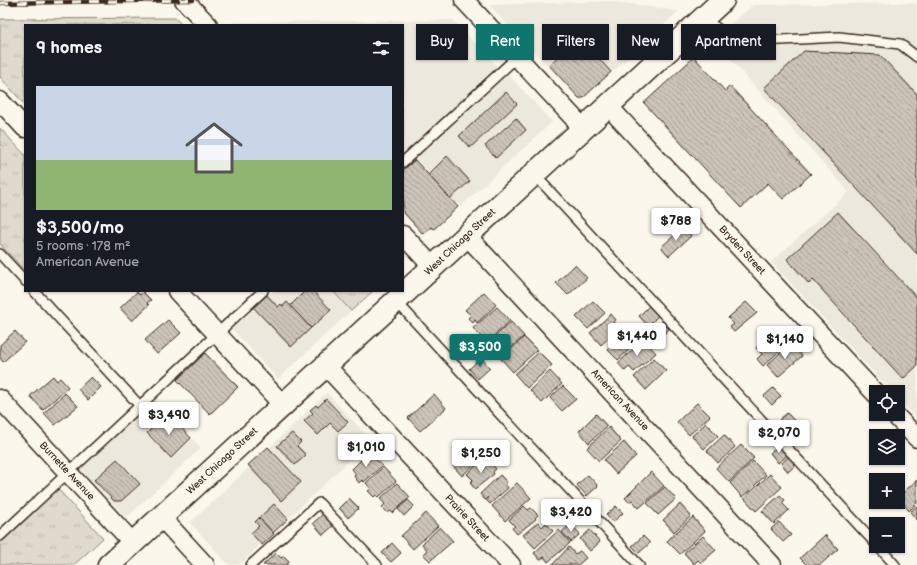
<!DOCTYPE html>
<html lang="en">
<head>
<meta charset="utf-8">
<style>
  body { margin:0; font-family:"Balsamiq Sans",sans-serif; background:#242831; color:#f1f3f6; height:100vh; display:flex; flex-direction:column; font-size:15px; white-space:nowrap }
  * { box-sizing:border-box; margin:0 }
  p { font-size:13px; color:#9ea1a6 }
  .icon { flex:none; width:22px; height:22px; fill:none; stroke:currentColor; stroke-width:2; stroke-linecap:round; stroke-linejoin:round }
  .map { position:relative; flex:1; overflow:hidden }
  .panel { position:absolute; left:24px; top:24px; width:380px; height:268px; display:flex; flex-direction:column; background:#171b24; border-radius:0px; box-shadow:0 1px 3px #0004 }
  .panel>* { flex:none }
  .guide { position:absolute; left:416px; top:24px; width:380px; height:36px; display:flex; gap:8px }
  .tools { position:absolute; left:869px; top:385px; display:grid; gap:8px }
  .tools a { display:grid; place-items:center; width:36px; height:36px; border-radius:0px; background:#171b24; box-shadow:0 1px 3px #0004; font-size:20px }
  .price { position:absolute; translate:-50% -34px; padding:0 9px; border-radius:4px; background:#fff; color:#222; font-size:13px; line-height:26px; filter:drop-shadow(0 1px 2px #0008) }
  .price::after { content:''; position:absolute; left:50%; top:24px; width:12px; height:9px; margin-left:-6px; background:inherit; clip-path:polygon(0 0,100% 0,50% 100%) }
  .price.active { background:#0f766e; color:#fff }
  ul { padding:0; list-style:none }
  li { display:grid; align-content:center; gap:8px; height:212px; padding:0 12px }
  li+li { border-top:1px solid #363941 }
  li span { display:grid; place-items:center; height:124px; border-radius:0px; color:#555 }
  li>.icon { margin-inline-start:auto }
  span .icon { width:72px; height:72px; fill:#fffc; stroke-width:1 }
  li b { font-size:17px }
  h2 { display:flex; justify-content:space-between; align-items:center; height:48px; padding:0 12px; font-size:17px }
  .chip { padding:0 14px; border-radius:0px; background:#171b24; box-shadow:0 1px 3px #0004; font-size:14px; line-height:36px }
  .chip.active { background:#0f766e; color:#fff }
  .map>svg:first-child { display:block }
  .built { fill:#ede8dd }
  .grass { fill:url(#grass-tufts); stroke:#8d8276 }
  .building { fill:url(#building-back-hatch); stroke:#3b2a1e }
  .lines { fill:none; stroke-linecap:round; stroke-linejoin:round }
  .service-casing { stroke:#3b2a1e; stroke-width:12 }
  .minor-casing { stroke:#3b2a1e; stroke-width:21 }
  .tertiary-casing { stroke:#3b2a1e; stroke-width:25 }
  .service { stroke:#fbf7ec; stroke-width:9 }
  .minor { stroke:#fbf7ec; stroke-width:18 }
  .tertiary { stroke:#fbf7ec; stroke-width:22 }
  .rail-casing { stroke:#3b2a1e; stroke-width:4.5 }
  .rail { stroke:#fbf7ec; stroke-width:3; stroke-dasharray:9; stroke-linecap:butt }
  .labels { text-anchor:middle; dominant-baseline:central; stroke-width:3.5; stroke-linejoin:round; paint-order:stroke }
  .street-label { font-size:10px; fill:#3b2a1e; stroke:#fbf7ec }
</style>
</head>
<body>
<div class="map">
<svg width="917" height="565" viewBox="0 0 917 565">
  <defs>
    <pattern id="grass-tufts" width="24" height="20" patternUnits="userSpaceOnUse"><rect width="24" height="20" fill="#dfd9ce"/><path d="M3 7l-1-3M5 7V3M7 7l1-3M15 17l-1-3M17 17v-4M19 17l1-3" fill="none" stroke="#c0bab0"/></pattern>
    <pattern id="building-back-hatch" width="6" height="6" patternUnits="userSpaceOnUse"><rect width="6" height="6" fill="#ccc4b9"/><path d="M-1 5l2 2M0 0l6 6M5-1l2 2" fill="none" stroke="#a79f96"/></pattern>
  </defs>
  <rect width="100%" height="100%" fill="#fbf7ec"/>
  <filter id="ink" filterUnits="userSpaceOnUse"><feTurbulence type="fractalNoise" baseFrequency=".025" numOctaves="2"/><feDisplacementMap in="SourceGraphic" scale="8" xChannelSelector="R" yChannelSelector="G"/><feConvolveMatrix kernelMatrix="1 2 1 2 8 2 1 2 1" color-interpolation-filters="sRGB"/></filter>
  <g filter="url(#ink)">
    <g class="built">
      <path d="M609,1L679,11L581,101L489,5Z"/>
      <path d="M910,3L917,4V419L898,399V392H892L771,262L849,192L713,40L753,5Z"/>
      <path d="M453,20L497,66L403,153V25H235L233,22Z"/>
      <path d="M508,74L552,122L460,207L416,159Z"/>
      <path d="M274,291H333L351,311L278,379L232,329Z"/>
      <path d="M327,393L371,440L239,565H229L190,523Z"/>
      <path d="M155,399L201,448L126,518L80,469Z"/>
    </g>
    <g class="grass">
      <path d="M175,18L182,25H25V105L0,77V19Z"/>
      <path d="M0,128L25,155V271L0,244Z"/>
      <path d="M333,291H373L351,311Z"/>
      <path d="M57,488L103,538L74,565H0V541Z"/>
    </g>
    <g class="building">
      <path d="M579,37L611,72L583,98H579L549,65Z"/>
      <path d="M804,51L880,55L917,94V254L764,88Z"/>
      <path d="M694,57L725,91L730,86L811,174L783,199L768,183L741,208L644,103Z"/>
      <path d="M506,92L517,104L470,148L459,136Z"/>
      <path d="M516,118L526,130L496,158L485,146Z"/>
      <path d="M447,156L470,181L450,199L428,175Z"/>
      <path d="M415,160L458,207L434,229L431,227L423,234L403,212V170Z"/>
      <path d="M838,212L917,298V366L903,379L813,280L809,284L787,259Z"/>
      <path d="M684,227L691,236L669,256L661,247Z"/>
      <path d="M575,265L587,278L568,295L556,283Z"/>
      <path d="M305,291H313L331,310L311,328L290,306Z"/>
      <path d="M137,292L140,295L143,292L151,300L147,303L149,305L132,321L120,308Z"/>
      <path d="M484,292L496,305L477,323L475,320L473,323L468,318L471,315L465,310Z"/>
      <path d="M267,295L278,307L281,304L283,306L287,302L311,328L291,347L253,307Z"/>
      <path d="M593,301L605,313L588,329L576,317Z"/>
      <path d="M746,302L757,313L734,332L730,327L734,324L728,318Z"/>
      <path d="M650,305L659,315L648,326L639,316Z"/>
      <path d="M497,307L510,321L486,343L484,341L482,343L478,339L481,337L473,328Z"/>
      <path d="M611,314L616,320L613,322L619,328L601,345L590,333Z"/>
      <path d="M168,320L181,333L157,354L145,340Z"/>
      <path d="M511,322L524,336L505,353L492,339Z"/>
      <path d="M662,322L669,329L659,339L652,332Z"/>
      <path d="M15,331L25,342L3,362L0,358V345Z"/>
      <path d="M774,331L777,334L780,331L788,339L784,342L787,344L763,366L757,359L762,354L756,348Z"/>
      <path d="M623,334L634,345L618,360L607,349Z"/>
      <path d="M524,337L537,350L513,372L501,359Z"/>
      <path d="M644,340L656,353L634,372L629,367L625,371L618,363Z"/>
      <path d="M791,343L802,356L778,377L767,365Z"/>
      <path d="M539,352L552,365L527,388L515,374Z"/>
      <path d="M205,353L238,387L210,414L177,380Z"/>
      <path d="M481,358L490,368L478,379L469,369Z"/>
      <path d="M654,358L666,371L646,390L634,377Z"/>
      <path d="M550,371L562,384L542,403L530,390Z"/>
      <path d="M53,376L57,381L60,378L68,387L43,410L30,396Z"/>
      <path d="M91,377L101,387L88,400L78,389Z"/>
      <path d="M563,386L576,399L562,411L550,398Z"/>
      <path d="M773,388L781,396L772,405L764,396Z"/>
      <path d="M65,393L78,406L55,425L44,413Z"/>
      <path d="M434,394L446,408L420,431L408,418Z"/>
      <path d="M326,399L348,422L338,431L330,423L318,435L304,421L313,413L310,410L316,405L318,407Z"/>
      <path d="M697,403L710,416L689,435L677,422Z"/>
      <path d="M787,413L795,421L787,428L779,420Z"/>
      <path d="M168,414L191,438L171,458L147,433Z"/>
      <path d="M596,414L607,426L589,443L579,431Z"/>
      <path d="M706,423L718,436L704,449L692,436Z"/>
      <path d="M609,427L621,441L599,461L587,448Z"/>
      <path d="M292,433L301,442L297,446L306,455L295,465L277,446Z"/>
      <path d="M724,435L735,447L718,463L707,451Z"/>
      <path d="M624,442L636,456L616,474L604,460Z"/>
      <path d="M472,443L484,455L462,476L453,466L456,462L454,459Z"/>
      <path d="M780,444L789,454L778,463L770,453Z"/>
      <path d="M741,445L754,458L729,482L716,468Z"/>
      <path d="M268,447L301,482L281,501L248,465Z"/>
      <path d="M369,452L382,466L364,482L362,480L359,483L354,476L356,474L352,469Z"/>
      <path d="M791,455L798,463L788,472L781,463Z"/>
      <path d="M117,459L140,484L121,501H114L94,480Z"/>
      <path d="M482,460L487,465L490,462L496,469L493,472L494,474L475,489L470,483L473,480L467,474Z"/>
      <path d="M753,461L766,475L742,497L730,483Z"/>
      <path d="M383,467L396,481L379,497L376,495L374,497L368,491L371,489L366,483Z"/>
      <path d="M651,472L664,486L639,508L632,500L629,502L625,498Z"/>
      <path d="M770,474L782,487L756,511L744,498Z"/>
      <path d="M500,475L507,482L505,484L508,488L490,504L486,500L488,497L485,500L480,494Z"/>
      <path d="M588,475L598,486L587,496L577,485Z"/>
      <path d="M917,480V503L909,511L898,497Z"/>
      <path d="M397,483L410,497L393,513L390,511L388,513L382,507L385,504L380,499Z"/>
      <path d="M517,483L531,498L505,521L492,506Z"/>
      <path d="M665,487L676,499L658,515L647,503Z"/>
      <path d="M780,495L785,500L782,503L789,510L774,524L762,511Z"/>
      <path d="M349,498L359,508L348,518L339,508Z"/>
      <path d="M408,500L414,506L404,516L398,509Z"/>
      <path d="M274,504L288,519L273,533L259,518Z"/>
      <path d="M680,504L691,516L674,532L663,520Z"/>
      <path d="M524,506L528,510L531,508L538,515L535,518L536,519L517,534L512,528L515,526L509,520Z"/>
      <path d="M616,506L623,513L613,522L606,515Z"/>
      <path d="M917,506V520L910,512Z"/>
      <path d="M426,513L438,526L413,549L401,536Z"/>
      <path d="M323,514L334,525L323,535L313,523Z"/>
      <path d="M693,517L705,531L680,554L667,541Z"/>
      <path d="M259,518L274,534L262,545L251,533L259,526L255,522Z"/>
      <path d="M538,522L542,527L546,523L553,531L535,548L523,535Z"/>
      <path d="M779,522L791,535L783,542L771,529Z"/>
      <path d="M571,524L580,534L571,542L562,532Z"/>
      <path d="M440,527L453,541L430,561L423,554L427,550L422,544Z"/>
      <path d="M559,530L570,543L548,562L544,557L540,560L534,553Z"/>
      <path d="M590,530L600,542L590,551L580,539Z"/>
      <path d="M825,535L838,549L820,565H807L800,558Z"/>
      <path d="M643,536L650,543L639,553L632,546Z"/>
      <path d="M703,536L716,550L701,563L698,560L694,564L684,553Z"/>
      <path d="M392,543L401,553L391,562L382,553Z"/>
      <path d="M569,547L575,554L580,551L586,558L578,565H552Z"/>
      <path d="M276,553L281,558L284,556L289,561L287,565H263Z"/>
    </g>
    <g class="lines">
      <defs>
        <g id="service">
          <path d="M703,18L725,34L762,41L839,37L900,44L917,57"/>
          <path d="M403,162L517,57"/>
          <path d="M534,174L876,544"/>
          <path d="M0,254L25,281"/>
          <path d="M34,291L140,406"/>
          <path d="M396,301L639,565"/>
          <path d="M0,536L263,291"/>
          <path d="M878,546L895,565"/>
          <path d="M251,565L319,503L377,565"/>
        </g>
        <g id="minor">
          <path d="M184,0L208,25"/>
          <path d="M464,0L583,128"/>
          <path d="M0,101L25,128"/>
          <path d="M608,106L876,394"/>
          <path d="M403,235L433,267"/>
          <path d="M467,236L772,565"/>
          <path d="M177,291L283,405"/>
          <path d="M326,366L511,565"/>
          <path d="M0,399L133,543"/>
          <path d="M894,414L917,438"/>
          <path d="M161,517L205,565"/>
        </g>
        <path id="tertiary" d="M109,565L723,0"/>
      </defs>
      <use href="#service" class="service-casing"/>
      <use href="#minor" class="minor-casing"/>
      <use href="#tertiary" class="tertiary-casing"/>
      <use href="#service" class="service"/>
      <use href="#minor" class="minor"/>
      <use href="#tertiary" class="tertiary"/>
      <defs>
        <path id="rail" d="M0,3L193,0"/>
      </defs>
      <use href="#rail" class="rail-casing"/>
      <use href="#rail" class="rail"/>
    </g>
  </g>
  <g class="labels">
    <g class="street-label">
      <text transform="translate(460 242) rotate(-43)">West Chicago Street</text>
      <text transform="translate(742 250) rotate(47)">Bryden Street</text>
      <text transform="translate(620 400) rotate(47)">American Avenue</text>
      <text transform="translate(222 461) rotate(-43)">West Chicago Street</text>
      <text transform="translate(67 471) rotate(47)">Burnette Avenue</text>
      <text transform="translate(467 518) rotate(47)">Prairie Street</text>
    </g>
  </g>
</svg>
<div class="tools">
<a><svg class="icon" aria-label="locate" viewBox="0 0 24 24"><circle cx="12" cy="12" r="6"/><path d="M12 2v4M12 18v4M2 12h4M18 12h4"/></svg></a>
<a><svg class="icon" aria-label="layers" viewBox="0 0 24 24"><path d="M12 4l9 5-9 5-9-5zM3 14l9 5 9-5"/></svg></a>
<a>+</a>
<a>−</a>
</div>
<b class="price" style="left:676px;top:242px">$788</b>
<b class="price" style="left:637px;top:357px">$1,440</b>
<b class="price" style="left:785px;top:360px">$1,140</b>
<b class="price active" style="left:480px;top:368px">$3,500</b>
<b class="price" style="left:169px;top:436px">$3,490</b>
<b class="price" style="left:779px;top:454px">$2,070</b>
<b class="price" style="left:366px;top:468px">$1,010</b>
<b class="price" style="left:481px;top:474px">$1,250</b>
<b class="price" style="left:571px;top:533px">$3,420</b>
<div class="guide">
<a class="chip">Buy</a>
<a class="chip active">Rent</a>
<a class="chip">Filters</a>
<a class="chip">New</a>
<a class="chip">Apartment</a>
</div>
<section class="panel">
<h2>9 homes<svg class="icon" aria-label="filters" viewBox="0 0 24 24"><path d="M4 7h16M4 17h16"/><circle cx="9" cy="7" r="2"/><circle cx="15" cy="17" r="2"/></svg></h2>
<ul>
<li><span style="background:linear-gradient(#c9d6e8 60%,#8fb573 0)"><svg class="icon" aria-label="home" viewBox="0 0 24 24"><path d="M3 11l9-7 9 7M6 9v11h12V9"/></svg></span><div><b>$3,500/mo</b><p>5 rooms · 178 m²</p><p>American Avenue</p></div></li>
</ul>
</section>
</div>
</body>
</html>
